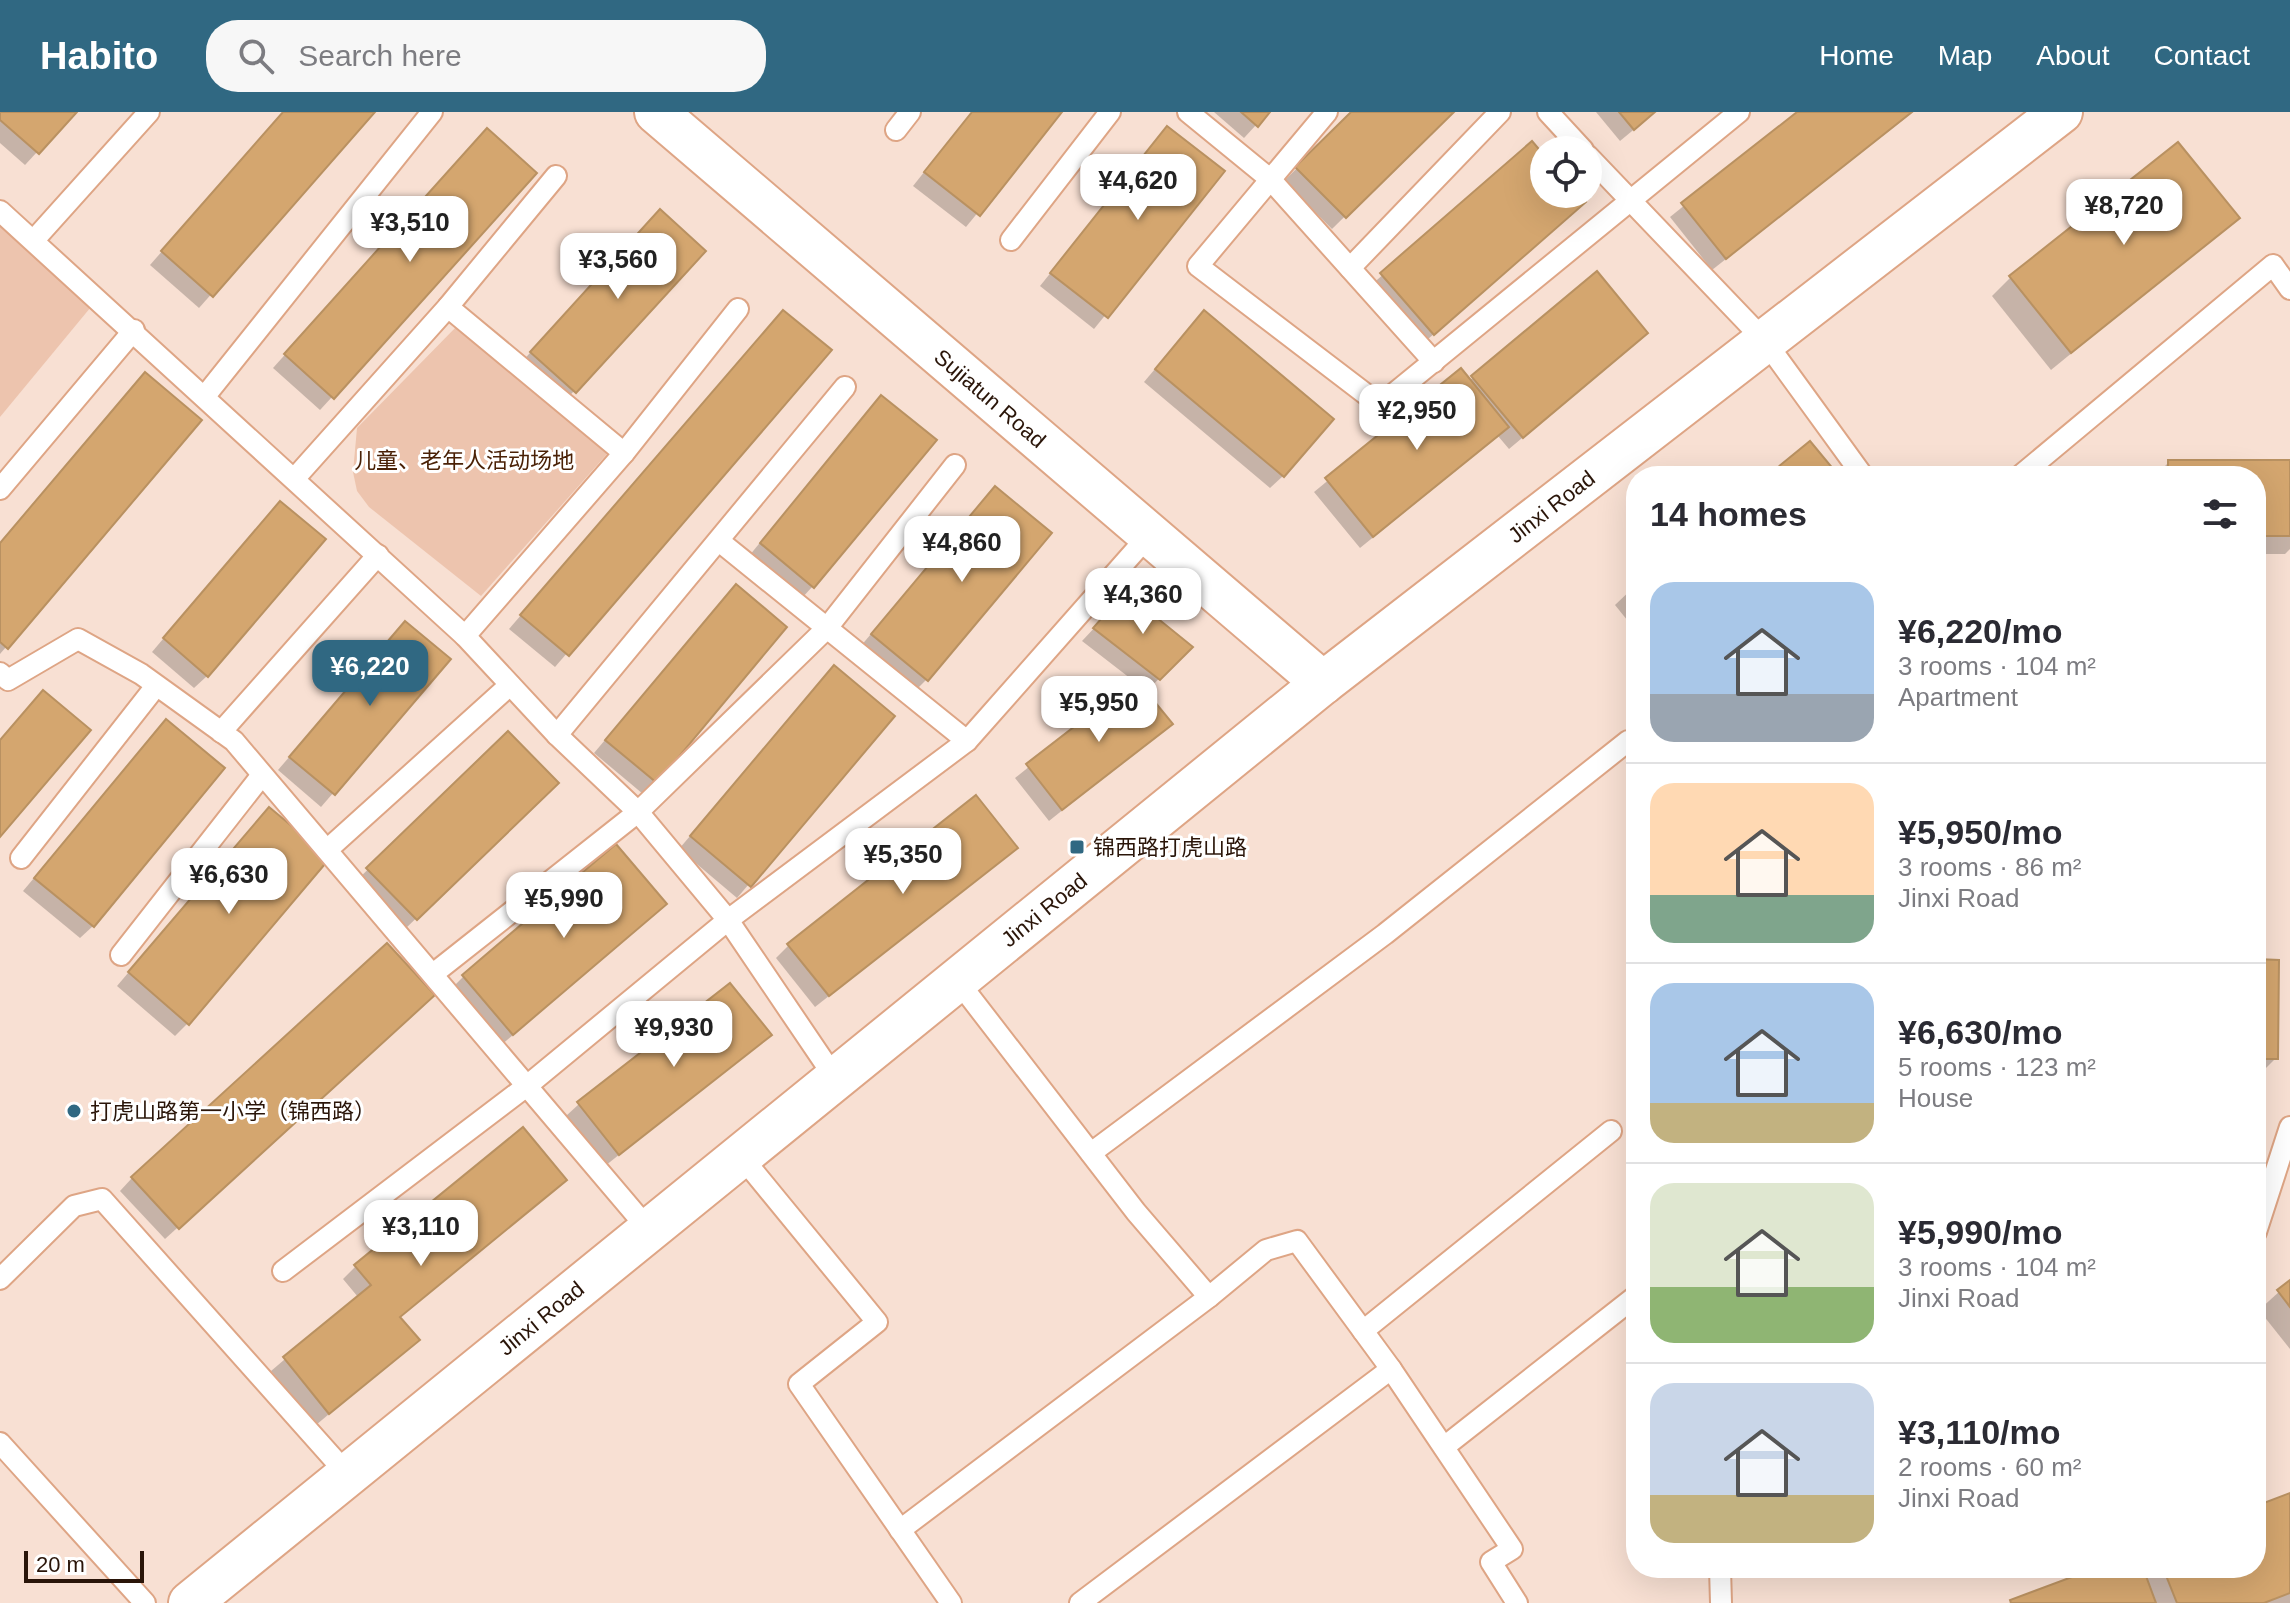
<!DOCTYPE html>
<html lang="en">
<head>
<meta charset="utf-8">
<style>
  body { margin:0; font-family:Arial,"Noto Sans SC",sans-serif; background:#f7f7f7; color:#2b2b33; height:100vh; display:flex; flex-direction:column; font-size:30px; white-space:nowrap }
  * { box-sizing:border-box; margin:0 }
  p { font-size:26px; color:#7c7c81 }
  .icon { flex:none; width:44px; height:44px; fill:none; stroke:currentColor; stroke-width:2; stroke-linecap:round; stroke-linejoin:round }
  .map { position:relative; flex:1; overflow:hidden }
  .panel { position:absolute; left:1626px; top:354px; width:640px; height:1112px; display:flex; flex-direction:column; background:#fff; border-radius:32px; box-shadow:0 8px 32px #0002 }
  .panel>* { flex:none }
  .buttons { position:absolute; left:1530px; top:24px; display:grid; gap:16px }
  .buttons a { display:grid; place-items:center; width:72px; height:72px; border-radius:50%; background:#fff; box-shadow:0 8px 32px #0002; font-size:40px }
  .scale { position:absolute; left:24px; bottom:20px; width:120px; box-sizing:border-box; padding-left:8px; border:4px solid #2a1509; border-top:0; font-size:22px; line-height:28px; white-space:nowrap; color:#2a1509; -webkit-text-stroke:6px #fff; paint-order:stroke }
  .price { position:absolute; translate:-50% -68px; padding:0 18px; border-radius:16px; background:#fff; color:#222; font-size:26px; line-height:52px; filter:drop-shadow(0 2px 4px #0008) }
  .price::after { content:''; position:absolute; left:50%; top:48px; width:24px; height:18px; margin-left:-12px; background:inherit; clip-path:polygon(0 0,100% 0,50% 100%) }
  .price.current { background:#306882; color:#fff }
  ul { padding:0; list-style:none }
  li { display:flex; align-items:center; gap:24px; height:200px; padding:0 24px }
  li+li { border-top:2px solid #e1e1e2 }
  li span { display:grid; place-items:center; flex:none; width:224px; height:160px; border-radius:24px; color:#555 }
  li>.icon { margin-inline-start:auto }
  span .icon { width:96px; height:96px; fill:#fffc; stroke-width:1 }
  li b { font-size:34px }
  h2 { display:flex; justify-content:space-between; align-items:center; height:96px; padding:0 24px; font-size:34px }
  header { display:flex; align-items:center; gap:48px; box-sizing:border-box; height:112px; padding:0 40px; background:#306882; color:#fff }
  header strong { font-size:38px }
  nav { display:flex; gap:44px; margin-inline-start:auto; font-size:28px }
  .search { width:560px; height:72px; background:#f7f7f7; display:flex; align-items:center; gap:20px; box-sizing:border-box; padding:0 28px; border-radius:32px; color:#7c7c81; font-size:30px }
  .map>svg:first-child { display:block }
  .green { fill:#edc4ae }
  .shadow { fill:#0003 }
  .building { fill:#d4a66f; stroke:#b99161; stroke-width:2 }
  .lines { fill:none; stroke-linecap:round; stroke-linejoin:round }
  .service-casing { stroke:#dea585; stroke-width:24 }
  .minor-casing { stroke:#dea585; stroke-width:46 }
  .service { stroke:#fff; stroke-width:20 }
  .minor { stroke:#fff; stroke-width:42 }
  .poi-dot { fill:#306882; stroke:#fff; stroke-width:3 }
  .labels { text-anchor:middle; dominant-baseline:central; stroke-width:6; stroke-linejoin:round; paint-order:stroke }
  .street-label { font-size:22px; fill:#2a1509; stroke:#fff }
  .park-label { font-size:22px; fill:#4a2106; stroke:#fff }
  .poi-label { font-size:22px; fill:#2a1509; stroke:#fff; text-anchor:start }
</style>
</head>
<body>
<header>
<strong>Habito</strong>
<div class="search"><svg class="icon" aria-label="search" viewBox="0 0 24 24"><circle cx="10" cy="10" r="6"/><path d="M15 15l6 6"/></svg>Search here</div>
<nav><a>Home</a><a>Map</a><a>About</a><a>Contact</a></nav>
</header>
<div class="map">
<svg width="2290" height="1491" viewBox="0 0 2290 1491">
  <rect width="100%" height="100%" fill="#f8e0d3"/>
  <g class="green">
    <path d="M0,102L100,184L0,305Z"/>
    <path d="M458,213L607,342L481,484L369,395L357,379L353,360L357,316Z"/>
  </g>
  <g class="shadow">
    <path d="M0,0H74L25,53L0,31Z"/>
    <path d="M284,0H373L199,196L150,153Z"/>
    <path d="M972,0H1060L966,115L913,74Z"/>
    <path d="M1214,0H1268L1244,26Z"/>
    <path d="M1354,0H1451L1332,117L1284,69Z"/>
    <path d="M1596,0H1655L1620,29Z"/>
    <path d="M1800,0H1913L1712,158L1670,105Z"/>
    <path d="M1167,17L1222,60L1094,217L1040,174Z"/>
    <path d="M475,31L332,285L320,298L273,256Z"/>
    <path d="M1532,31L1544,46V82H1576L1571,103L1420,234L1369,175Z"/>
    <path d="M2237,106L2051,258L1992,184L2010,166Z"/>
    <path d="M647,112L574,279L562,292L519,253Z"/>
    <path d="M1597,162L1633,233L1509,337L1498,324L1360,436L1314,380L1461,259L1469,269Z"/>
    <path d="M771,213L829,239L555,555L509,517Z"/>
    <path d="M1192,213L1283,364L1270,376L1144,270Z"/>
    <path d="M869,298L813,474L801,487L749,444Z"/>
    <path d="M2169,350H2290V437L2285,442H2256V364H2155Z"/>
    <path d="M983,389L926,568L914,580L860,535Z"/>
    <path d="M267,404L207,564L194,576L152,540Z"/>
    <path d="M0,431L6,535L0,542Z"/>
    <path d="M1636,473V519L1615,493Z"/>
    <path d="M724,487L656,669L643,682L594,641Z"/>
    <path d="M1113,496L1190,535L1145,581L1170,612L1049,709L1015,666L1135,570L1082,529Z"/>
    <path d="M405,511L448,548L321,695L278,658Z"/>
    <path d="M822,569L892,605L737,786L679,737Z"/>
    <path d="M166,610L93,814L80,826L23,779Z"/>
    <path d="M508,622L556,671L403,819L355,770Z"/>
    <path d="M256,710L188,911L175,924L117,874Z"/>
    <path d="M1016,736L815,895L776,846L789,833Z"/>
    <path d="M652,804L500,934L451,877L463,865Z"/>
    <path d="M2256,849L2276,946L2256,966Z"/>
    <path d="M420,895L165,1127L120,1079L132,1066Z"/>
    <path d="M769,923L605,1054L566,1004L579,992Z"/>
    <path d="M523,1017L398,1206L417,1228L316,1313L271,1259L358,1185L343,1167L355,1155Z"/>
    <path d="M2290,1170V1237L2259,1198Z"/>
    <path d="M2290,1383V1491H2009L2102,1456H2256V1396Z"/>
  </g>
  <g class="building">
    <path d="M0,0H77L39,42L0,8Z"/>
    <path d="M283,0H375L213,185L161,139Z"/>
    <path d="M972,0H1062L980,104L924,60Z"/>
    <path d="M1241,0H1270L1258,15Z"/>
    <path d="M1351,0H1454L1346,106L1295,55Z"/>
    <path d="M1619,0H1655L1634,18Z"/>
    <path d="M1797,0H1912L1726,147L1681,91Z"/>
    <path d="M1167,14L1225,59L1108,206L1050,161Z"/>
    <path d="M487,16L537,61L334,287L284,242Z"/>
    <path d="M1532,29L1544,43V82H1579L1586,90L1434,223L1380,161Z"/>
    <path d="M2178,30L2240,106L2071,241L2009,164Z"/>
    <path d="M660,97L706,139L576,281L530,240Z"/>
    <path d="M1597,159L1648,221L1523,326L1471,264Z"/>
    <path d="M783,198L832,238L569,544L520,503Z"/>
    <path d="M1204,198L1334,307L1284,365L1155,257Z"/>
    <path d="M1461,256L1509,315L1373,425L1325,366Z"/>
    <path d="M145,260L202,308L8,537L0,530V431Z"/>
    <path d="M881,283L937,328L814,476L760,431Z"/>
    <path d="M1810,329L1839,364H1767Z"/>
    <path d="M2168,348H2290V424H2256V364H2168Z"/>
    <path d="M995,374L1052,421L928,569L871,522Z"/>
    <path d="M280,389L326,427L208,565L163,526Z"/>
    <path d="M736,472L787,515L657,671L605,628Z"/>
    <path d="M1125,480L1193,535L1160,568L1093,516Z"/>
    <path d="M405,509L451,547L335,683L289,645Z"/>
    <path d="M834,553L895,604L751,775L690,724Z"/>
    <path d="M1136,567L1173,612L1062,698L1026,652Z"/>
    <path d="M43,578L91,618L0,725V628Z"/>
    <path d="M166,607L225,656L94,815L34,766Z"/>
    <path d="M508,619L559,671L417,808L366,756Z"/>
    <path d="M976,683L1018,736L829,884L787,832Z"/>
    <path d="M269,695L330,746L189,913L128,860Z"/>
    <path d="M616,732L667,792L513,923L462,863Z"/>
    <path d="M387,831L435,883L179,1117L131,1065Z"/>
    <path d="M2256,847L2279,848L2278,947H2256Z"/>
    <path d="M730,871L772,923L619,1043L577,990Z"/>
    <path d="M523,1015L567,1068L400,1205L420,1228L329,1302L283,1245L371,1173L354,1153Z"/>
    <path d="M2290,1168V1195L2277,1178Z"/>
    <path d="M2290,1381V1481L2264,1491H2177L2163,1456H2256V1394Z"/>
    <path d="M2096,1456H2143L2156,1491H2011L2010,1488Z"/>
  </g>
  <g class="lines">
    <defs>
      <g id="service">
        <path d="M1188,0L1270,67L1434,250"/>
        <path d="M1327,0L1198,154L1380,293L1739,0"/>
        <path d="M1548,0L1583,38"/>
        <path d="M896,18L910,0"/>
        <path d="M1588,44L1765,229L1863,364"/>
        <path d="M0,99L465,524L557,623L638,700L728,808L835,966"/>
        <path d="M34,128L149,0"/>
        <path d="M1011,128L1110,0"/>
        <path d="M1350,156L1500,0"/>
        <path d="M448,195L624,341"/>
        <path d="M205,284L432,0"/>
        <path d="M2020,364L2273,153L2290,177"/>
        <path d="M295,366L447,196L556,64"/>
        <path d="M0,377L134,218"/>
        <path d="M719,429L967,629"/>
        <path d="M465,524L624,341L738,197"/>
        <path d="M0,561L8,568L78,527L141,562L234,629L649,1118"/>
        <path d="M221,620L378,443"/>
        <path d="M557,623L845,275"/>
        <path d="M327,738L510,573"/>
        <path d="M21,746L156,574"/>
        <path d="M121,843L262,663"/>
        <path d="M433,862L638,700L827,516L955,353"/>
        <path d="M957,868L1136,1100L1209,1185L1266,1138L1297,1129L1391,1257L1512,1437L1491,1450L1517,1491"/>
        <path d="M1091,1041L1385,822L1628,629"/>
        <path d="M740,1043L877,1210L799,1272L951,1491"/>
        <path d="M2256,1120L2290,1015"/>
        <path d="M283,1159L528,973L728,808L967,629L1149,423"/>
        <path d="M0,1167L74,1094L102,1087L348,1363"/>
        <path d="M1363,1219L1611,1019"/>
        <path d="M0,1331L145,1491"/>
        <path d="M1444,1335L1636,1184"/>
        <path d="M900,1418L1209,1185"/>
        <path d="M1720,1456L1721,1491"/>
        <path d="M1080,1491L1391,1257"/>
      </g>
      <g id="minor">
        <path id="s1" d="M656,0L1323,571"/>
        <path id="s2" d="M190,1491L1323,571L2061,0"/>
      </g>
    </defs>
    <use href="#service" class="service-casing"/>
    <use href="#minor" class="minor-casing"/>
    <use href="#service" class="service"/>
    <use href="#minor" class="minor"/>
  </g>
  <g class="poi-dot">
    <rect x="1069" y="727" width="16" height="16" rx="4"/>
    <circle cx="74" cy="999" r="8"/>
  </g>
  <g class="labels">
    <g class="street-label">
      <text stroke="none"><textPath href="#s1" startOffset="440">Sujiatun Road</textPath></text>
      <text stroke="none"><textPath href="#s2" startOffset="1748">Jinxi Road</textPath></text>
      <text stroke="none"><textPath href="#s2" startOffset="1100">Jinxi Road</textPath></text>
      <text stroke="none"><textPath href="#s2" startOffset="452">Jinxi Road</textPath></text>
    </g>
    <g class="park-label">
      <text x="464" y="348">儿童、老年人活动场地</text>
    </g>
    <g class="poi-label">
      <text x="1093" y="735">锦西路打虎山路</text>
      <text x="90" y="999">打虎山路第一小学（锦西路）</text>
    </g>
  </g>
</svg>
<div class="buttons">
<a><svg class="icon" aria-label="locate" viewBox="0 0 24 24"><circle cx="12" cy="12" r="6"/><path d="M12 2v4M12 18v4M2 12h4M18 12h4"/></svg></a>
</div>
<div class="scale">20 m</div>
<b class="price" style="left:1138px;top:110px">¥4,620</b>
<b class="price" style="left:2124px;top:135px">¥8,720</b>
<b class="price" style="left:410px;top:152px">¥3,510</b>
<b class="price" style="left:618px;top:189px">¥3,560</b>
<b class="price" style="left:1417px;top:340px">¥2,950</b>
<b class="price" style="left:962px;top:472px">¥4,860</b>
<b class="price" style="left:1143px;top:524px">¥4,360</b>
<b class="price current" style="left:370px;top:596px">¥6,220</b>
<b class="price" style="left:1099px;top:632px">¥5,950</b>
<b class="price" style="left:903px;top:784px">¥5,350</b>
<b class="price" style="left:229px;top:804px">¥6,630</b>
<b class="price" style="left:564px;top:828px">¥5,990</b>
<b class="price" style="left:674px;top:957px">¥9,930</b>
<b class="price" style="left:421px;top:1156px">¥3,110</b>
<section class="panel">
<h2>14 homes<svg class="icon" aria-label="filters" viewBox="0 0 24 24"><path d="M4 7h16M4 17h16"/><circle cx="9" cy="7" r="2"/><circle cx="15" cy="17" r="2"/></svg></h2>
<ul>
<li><span style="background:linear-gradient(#a9c7e8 70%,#9aa5b1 0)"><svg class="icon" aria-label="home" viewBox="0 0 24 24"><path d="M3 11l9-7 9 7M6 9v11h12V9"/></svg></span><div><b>¥6,220/mo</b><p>3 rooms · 104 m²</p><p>Apartment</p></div></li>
<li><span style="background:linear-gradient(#ffd9b3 70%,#7fa58c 0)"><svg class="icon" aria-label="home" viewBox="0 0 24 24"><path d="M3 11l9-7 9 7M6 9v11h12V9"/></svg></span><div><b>¥5,950/mo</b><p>3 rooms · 86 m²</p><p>Jinxi Road</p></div></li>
<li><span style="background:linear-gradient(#a9c7e8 75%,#c2b280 0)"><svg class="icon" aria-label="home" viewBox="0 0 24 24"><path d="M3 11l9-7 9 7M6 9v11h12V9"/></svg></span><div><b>¥6,630/mo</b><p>5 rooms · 123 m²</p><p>House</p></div></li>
<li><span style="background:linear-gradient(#dfe7d0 65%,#8fb573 0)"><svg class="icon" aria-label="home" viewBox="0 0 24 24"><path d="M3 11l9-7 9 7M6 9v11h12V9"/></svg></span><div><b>¥5,990/mo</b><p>3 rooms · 104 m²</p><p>Jinxi Road</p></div></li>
<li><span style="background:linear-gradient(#c9d6e8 70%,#c2b280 0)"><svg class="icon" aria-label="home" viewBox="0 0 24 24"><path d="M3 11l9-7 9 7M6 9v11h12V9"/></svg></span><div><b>¥3,110/mo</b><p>2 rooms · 60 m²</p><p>Jinxi Road</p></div></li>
</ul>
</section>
</div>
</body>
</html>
